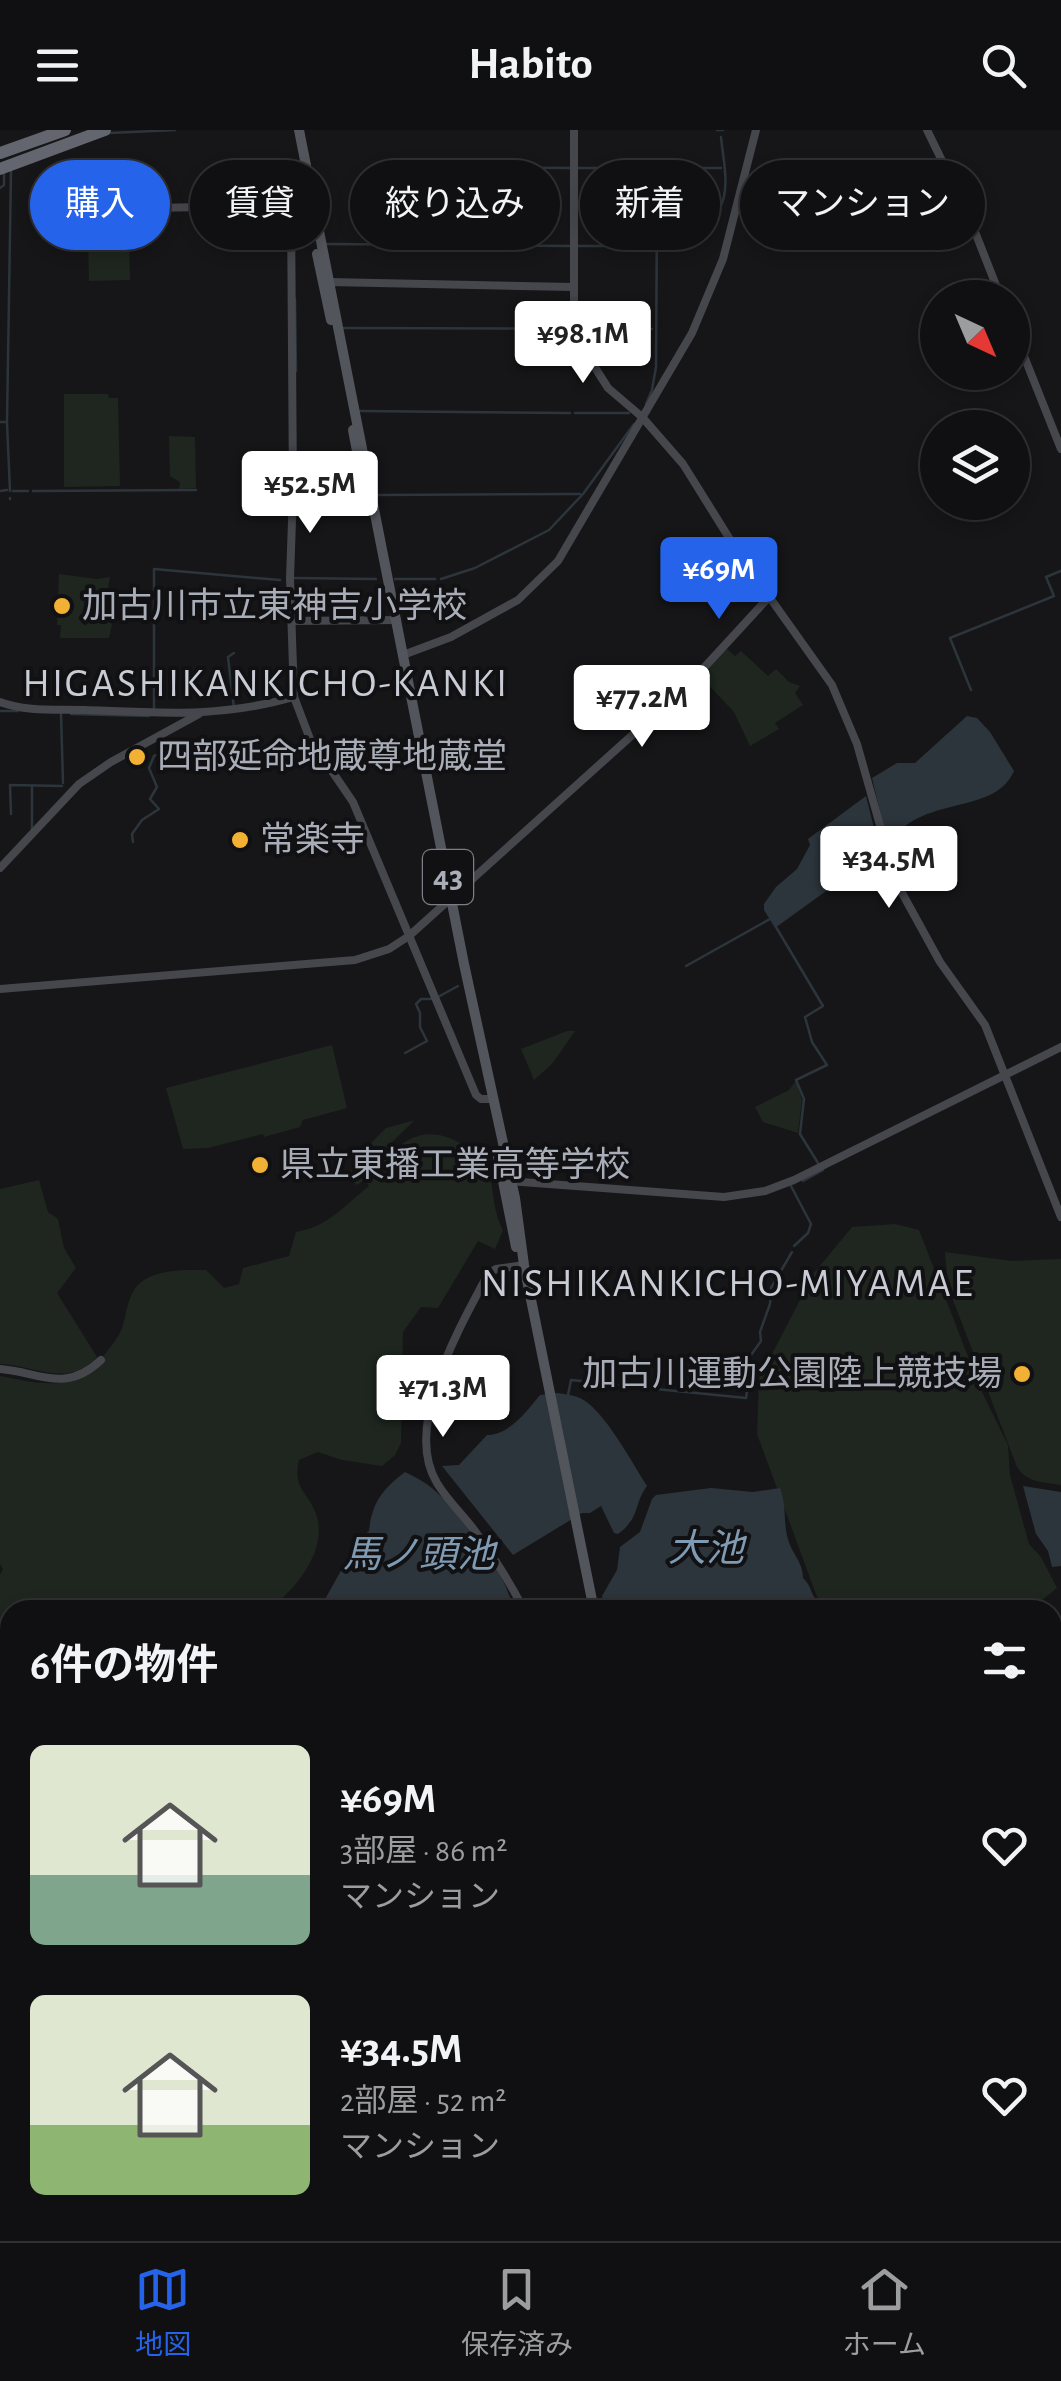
<!DOCTYPE html>
<html lang="ja">
<head>
<meta charset="utf-8">
<style>
  body { margin:0; font-family:"Alegreya Sans","Noto Sans JP",sans-serif; background:#1e1e20; color:#f1f3f6; height:100vh; display:flex; flex-direction:column; font-size:38px; white-space:nowrap }
  * { box-sizing:border-box; margin:0 }
  p { font-size:32px; color:#9c9d9f }
  .icon { flex:none; width:55px; height:55px; fill:none; stroke:currentColor; stroke-width:2; stroke-linecap:round; stroke-linejoin:round }
  .map { position:relative; flex:1; overflow:hidden }
  .details { position:absolute; left:0px; top:1470px; width:1062px; height:642px; display:flex; flex-direction:column; background:#101012; border-radius:30px 30px 0 0; box-shadow:0 5px 15px #0003,0 0 0 2px #303032 }
  .details>* { flex:none }
  .top-card { position:absolute; left:30px; top:30px; width:1002px; height:90px; display:flex; gap:20px }
  .needle { width:65px; rotate:136deg }
  .fabs { position:absolute; left:920px; top:150px; display:grid; gap:20px }
  .fabs a { display:grid; place-items:center; width:110px; height:110px; border-radius:50%; background:#101012; box-shadow:0 5px 15px #0003,0 0 0 2px #303032; font-size:50px }
  .price { position:absolute; translate:-50% -85px; padding:0 22px; border-radius:10px; background:#fff; color:#222; font-size:32px; line-height:65px; filter:drop-shadow(0 2px 5px #0008) }
  .price::after { content:''; position:absolute; left:50%; top:60px; width:30px; height:22px; margin-left:-15px; background:inherit; clip-path:polygon(0 0,100% 0,50% 100%) }
  .price.active { background:#2563eb; color:#fff }
  ul { padding:0; list-style:none }
  li { display:flex; align-items:center; gap:30px; height:250px; padding:0 30px }
  li span { display:grid; place-items:center; flex:none; width:280px; height:200px; border-radius:15px; color:#555 }
  li>.icon { margin-inline-start:auto }
  span .icon { width:120px; height:120px; fill:#fffc; stroke-width:1 }
  li b { font-size:42px }
  h2 { display:flex; justify-content:space-between; align-items:center; height:120px; padding:0 30px; font-size:42px }
  .tag { padding:0 35px; border-radius:45px; background:#101012; box-shadow:0 5px 15px #0003,0 0 0 2px #303032; font-size:35px; line-height:90px }
  .tag.active { background:#2563eb; color:#fff }
  header { display:flex; justify-content:space-between; align-items:center; height:130px; padding:0 30px; background:#101012; font-size:45px; font-weight:600 }
  .dock { display:flex; justify-content:space-around; align-items:center; height:140px; border-top:2px solid #303032; background:#101012; font-size:28px; color:#9c9d9f }
  .dock a { display:grid; justify-items:center; gap:5px }
  .dock .active { color:#2563eb }
  .map>svg:first-child { display:block }
  .green { fill:#1e261f }
  .water { fill:#2c353c }
  .lines { fill:none; stroke-linecap:round; stroke-linejoin:round }
  .stream { stroke:#2c353c; stroke-width:2.5 }
  .secondary { stroke:#45474d; stroke-width:8 }
  .primary { stroke:#53555c; stroke-width:10 }
  .highway { stroke:#63666e; stroke-width:12 }
  .poi-dot { fill:#f2b134; stroke:#111113; stroke-width:4 }
  .labels { text-anchor:middle; dominant-baseline:central; stroke-width:8; stroke-linejoin:round; paint-order:stroke }
  .shield { fill:#111113; stroke:#7b7e86; stroke-width:2.5 }
  .shield-label { font-size:32px; font-weight:bold; fill:#a8adb8 }
  .poi-label { font-size:35px; fill:#a8adb8; stroke:#111113; text-anchor:start }
  .water-label { font-size:38px; font-style:italic; fill:#7f9bb3; stroke:#111113 }
  .quarter-label { font-size:40px; letter-spacing:2.5px; fill:#c9ccd4; stroke:#111113 }
</style>
</head>
<body>
<header><svg class="icon" aria-label="menu" viewBox="0 0 24 24"><path d="M4 6h16M4 12h16M4 18h16"/></svg>Habito<svg class="icon" aria-label="search" viewBox="0 0 24 24"><circle cx="10" cy="10" r="6"/><path d="M15 15l6 6"/></svg></header>
<div class="map">
<svg width="1061" height="2111" viewBox="0 0 1061 2111">
  <rect width="100%" height="100%" fill="#161618"/>
  <g class="green">
    <path d="M129,105L130,150L89,151L88,106Z"/>
    <path d="M64,264H108L109,268H118L120,356L64,357Z"/>
    <path d="M169,306L195,307L196,358L179,359L180,352L170,346Z"/>
    <path d="M59,444L97,449L110,447L105,473L109,492L112,494L109,508H60L61,495H57Z"/>
    <path d="M726,518L735,526L741,521L768,546L776,539L789,552L800,556L795,563L803,575L775,593L779,599L750,616L734,582L700,546Z"/>
    <path d="M567,901H575L552,934L534,950L521,919Z"/>
    <path d="M332,915L347,978L303,990L300,997L264,1007L263,1004L208,1018L183,1019L166,958Z"/>
    <path d="M796,951L802,970L798,1003L763,992L755,977L789,960Z"/>
    <path d="M415,990L389,1015L392,1018L390,1024C425,990 450,1005 487,1029C494,1054 491,1077 503,1100L495,1119L478,1111L438,1178L421,1177L403,1202L401,1313L395,1325L382,1336L342,1330L318,1322L299,1330C292,1361 310,1362 317,1387C327,1422 294,1462 268,1480H10V2102L731,2103L717,2111H0V1445L3,1439L0,1434V1246C41,1254 78,1264 105,1224C111,1216 119,1207 122,1198C128,1181 127,1161 144,1150C160,1139 188,1140 206,1140L224,1158L239,1154L243,1138L289,1126L296,1102C328,1097 345,1075 369,1056L365,1050L357,1055L347,1047L360,1024L386,998Z"/>
    <path d="M39,1050L48,1082L58,1089L64,1118L76,1138L57,1163L97,1227C69,1259 34,1235 0,1234V1059Z"/>
    <path d="M895,1094L919,1100L981,1260L1008,1315L1010,1345L1029,1414L1041,1427L1057,1458L1030,1480H864L851,1475L841,1479L817,1467L757,1304L759,1249L814,1143L852,1097Z"/>
    <path d="M945,1122L1012,1131L1061,1129V1355C1044,1352 1027,1353 1017,1337L948,1157Z"/>
  </g>
  <g class="water">
    <path d="M967,586L977,588L990,602L1014,641C994,687 920,663 888,715L872,648L897,633H915Z"/>
    <path d="M866,666L880,722L775,798L764,780V774L776,757L797,739L810,715L808,709Z"/>
    <path d="M557,1263C564,1264 573,1265 580,1268C604,1279 632,1333 647,1356C633,1375 641,1387 618,1404L614,1403L601,1376L590,1383H582L513,1425L442,1336L459,1335L487,1305C509,1305 526,1282 540,1265Z"/>
    <path d="M405,1342C415,1347 425,1352 433,1359C457,1378 513,1451 512,1480H319L358,1410L369,1401C372,1372 383,1359 405,1342Z"/>
    <path d="M1023,1356L1061,1362V1436L1052,1437L1048,1421L1036,1404Z"/>
    <path d="M711,1358L753,1362L780,1358C787,1376 783,1393 788,1409C792,1424 803,1432 803,1448C811,1455 810,1462 816,1470C830,1487 856,1474 873,1480H606L602,1466L617,1440L620,1417L640,1402L652,1369L656,1365Z"/>
  </g>
  <g class="lines">
    <g class="stream">
      <path d="M717,0H723"/>
      <path d="M110,3L175,0"/>
      <path d="M442,37L570,38"/>
      <path d="M578,38H721"/>
      <path d="M0,58L4,55V41"/>
      <path d="M327,114L570,116"/>
      <path d="M578,116H655"/>
      <path d="M295,169L296,241"/>
      <path d="M344,198L652,199"/>
      <path d="M646,274L652,260L656,237L657,79L667,76L719,79C731,60 723,29 721,7"/>
      <path d="M360,281L570,283"/>
      <path d="M575,283H629"/>
      <path d="M0,292H7L11,41"/>
      <path d="M7,293L10,361"/>
      <path d="M0,361L7,360"/>
      <path d="M13,361H28"/>
      <path d="M33,361L196,360"/>
      <path d="M297,365L321,368V364L359,365"/>
      <path d="M377,365L580,364"/>
      <path d="M10,369V368"/>
      <path d="M293,448L376,449"/>
      <path d="M395,449H435"/>
      <path d="M441,449L475,438L549,400L583,364L634,294"/>
      <path d="M971,560L950,508L1054,466L1046,447L1061,441"/>
      <path d="M154,578V439L280,450"/>
      <path d="M234,578L228,527L234,523"/>
      <path d="M0,581H18"/>
      <path d="M61,584L63,653"/>
      <path d="M71,584L149,586"/>
      <path d="M11,684L10,655L62,656"/>
      <path d="M32,699V655"/>
      <path d="M133,712L132,704L142,690L159,679L150,669L157,657L149,638L154,626L162,623"/>
      <path d="M776,797L823,876L805,887L812,912L827,935L796,950L804,969L800,1004L818,1033"/>
      <path d="M686,836L770,789"/>
      <path d="M438,867L458,856"/>
      <path d="M405,923L427,911L420,897V883L416,874L421,869H431"/>
      <path d="M803,1051L823,1040"/>
      <path d="M791,1056L811,1094L808,1103L794,1116"/>
      <path d="M626,1256L746,1268L749,1249L746,1232L761,1211L760,1202L770,1174L771,1158L792,1122"/>
      <path d="M568,1265L571,1250L621,1255"/>
      <path d="M1052,1869L1061,1867"/>
      <path d="M1052,2055L1061,2056"/>
    </g>
    <g class="secondary">
      <path d="M574,0V182L582,217L608,258L642,287L683,334L741,427L832,555L857,614L896,752L940,832L985,895L1061,1087"/>
      <path d="M927,0L968,84L1001,168"/>
      <path d="M291,75L293,362L290,448L294,567L310,609L353,672L476,965L481,969H493"/>
      <path d="M85,79L276,76"/>
      <path d="M328,152L574,157"/>
      <path d="M1012,196L1061,319"/>
      <path d="M291,491L397,490"/>
      <path d="M403,525L451,507L518,470L558,431L692,203L723,129L756,0"/>
      <path d="M0,572C26,582 57,579 85,580C161,583 220,588 294,567"/>
      <path d="M0,738L79,654L111,632L199,584"/>
      <path d="M0,859L355,830L389,819L409,806L689,554L770,466"/>
      <path d="M508,1051L724,1067L765,1061L794,1050L1061,917"/>
      <path d="M0,1239C40,1242 65,1264 101,1230"/>
      <path d="M524,1480C510,1452 493,1426 475,1401C463,1385 447,1370 437,1353C402,1296 460,1197 488,1144L496,1139L524,1135"/>
    </g>
    <g class="primary">
      <path d="M299,0L464,834L515,1068L524,1135L594,1480"/>
      <path d="M317,124L331,190"/>
      <path d="M353,300L361,342"/>
      <path d="M497,1021L516,1117"/>
      <path d="M1052,1892L1061,1882"/>
      <path d="M1052,2035L1061,2041"/>
      <path d="M722,2111L736,2102"/>
    </g>
    <g class="highway">
      <path d="M0,23L65,0"/>
      <path d="M0,39L105,0"/>
    </g>
  </g>
  <g class="poi-dot">
    <circle cx="62" cy="476" r="10"/>
    <circle cx="137" cy="627" r="10"/>
    <circle cx="240" cy="710" r="10"/>
    <circle cx="260" cy="1035" r="10"/>
    <circle cx="1022" cy="1244" r="10"/>
  </g>
  <g class="labels">
    <rect class="shield" x="423" y="720" width="50" height="54" rx="8"/>
    <g class="shield-label">
      <text x="448" y="747">43</text>
    </g>
    <g class="poi-label">
      <text x="82" y="476">加古川市立東神吉小学校</text>
      <text x="157" y="627">四部延命地蔵尊地蔵堂</text>
      <text x="260" y="710">常楽寺</text>
      <text x="280" y="1035">県立東播工業高等学校</text>
      <text x="1002" y="1244" text-anchor="end">加古川運動公園陸上競技場</text>
    </g>
    <g class="water-label">
      <text x="706" y="1420">大池</text>
      <text x="419" y="1426">馬ノ頭池</text>
    </g>
    <g class="quarter-label">
      <text x="266" y="554">HIGASHIKANKICHO-KANKI</text>
      <text x="728" y="1154">NISHIKANKICHO-MIYAMAE</text>
    </g>
  </g>
</svg>
<div class="fabs">
<a><svg class="needle" viewBox="-14 -14 28 28"><path d="M0-13l5 13h-10z" fill="#e53935"/><path d="M0 13l5-13h-10z" fill="#9c9d9f"/></svg></a>
<a><svg class="icon" aria-label="layers" viewBox="0 0 24 24"><path d="M12 4l9 5-9 5-9-5zM3 14l9 5 9-5"/></svg></a>
</div>
<b class="price" style="left:583px;top:256px">¥98.1M</b>
<b class="price" style="left:310px;top:406px">¥52.5M</b>
<b class="price active" style="left:719px;top:492px">¥69M</b>
<b class="price" style="left:642px;top:620px">¥77.2M</b>
<b class="price" style="left:889px;top:781px">¥34.5M</b>
<b class="price" style="left:443px;top:1310px">¥71.3M</b>
<div class="top-card">
<a class="tag active">購入</a>
<a class="tag">賃貸</a>
<a class="tag">絞り込み</a>
<a class="tag">新着</a>
<a class="tag">マンション</a>
</div>
<section class="details">
<h2>6件の物件<svg class="icon" aria-label="filters" viewBox="0 0 24 24"><path d="M4 7h16M4 17h16"/><circle cx="9" cy="7" r="2"/><circle cx="15" cy="17" r="2"/></svg></h2>
<ul>
<li><span style="background:linear-gradient(#dfe7d0 65%,#7fa58c 0)"><svg class="icon" aria-label="home" viewBox="0 0 24 24"><path d="M3 11l9-7 9 7M6 9v11h12V9"/></svg></span><div><b>¥69M</b><p>3部屋 · 86 m²</p><p>マンション</p></div><svg class="icon" aria-label="heart" viewBox="0 0 24 24"><path d="M12 20l-8-8c-3-5 5-10 8-4 3-6 11-1 8 4z"/></svg></li>
<li><span style="background:linear-gradient(#dfe7d0 65%,#8fb573 0)"><svg class="icon" aria-label="home" viewBox="0 0 24 24"><path d="M3 11l9-7 9 7M6 9v11h12V9"/></svg></span><div><b>¥34.5M</b><p>2部屋 · 52 m²</p><p>マンション</p></div><svg class="icon" aria-label="heart" viewBox="0 0 24 24"><path d="M12 20l-8-8c-3-5 5-10 8-4 3-6 11-1 8 4z"/></svg></li>
</ul>
</section>
</div>
<nav class="dock">
<a class="active"><svg class="icon" aria-label="map" viewBox="0 0 24 24"><path d="M3 6l6-2 6 2 6-2v14l-6 2-6-2-6 2zM9 4v14M15 6v14"/></svg>地図</a>
<a><svg class="icon" aria-label="saved" viewBox="0 0 24 24"><path d="M7 4h10v16l-5-4-5 4z"/></svg>保存済み</a>
<a><svg class="icon" aria-label="home" viewBox="0 0 24 24"><path d="M3 11l9-7 9 7M6 9v11h12V9"/></svg>ホーム</a>
</nav>
</body>
</html>
